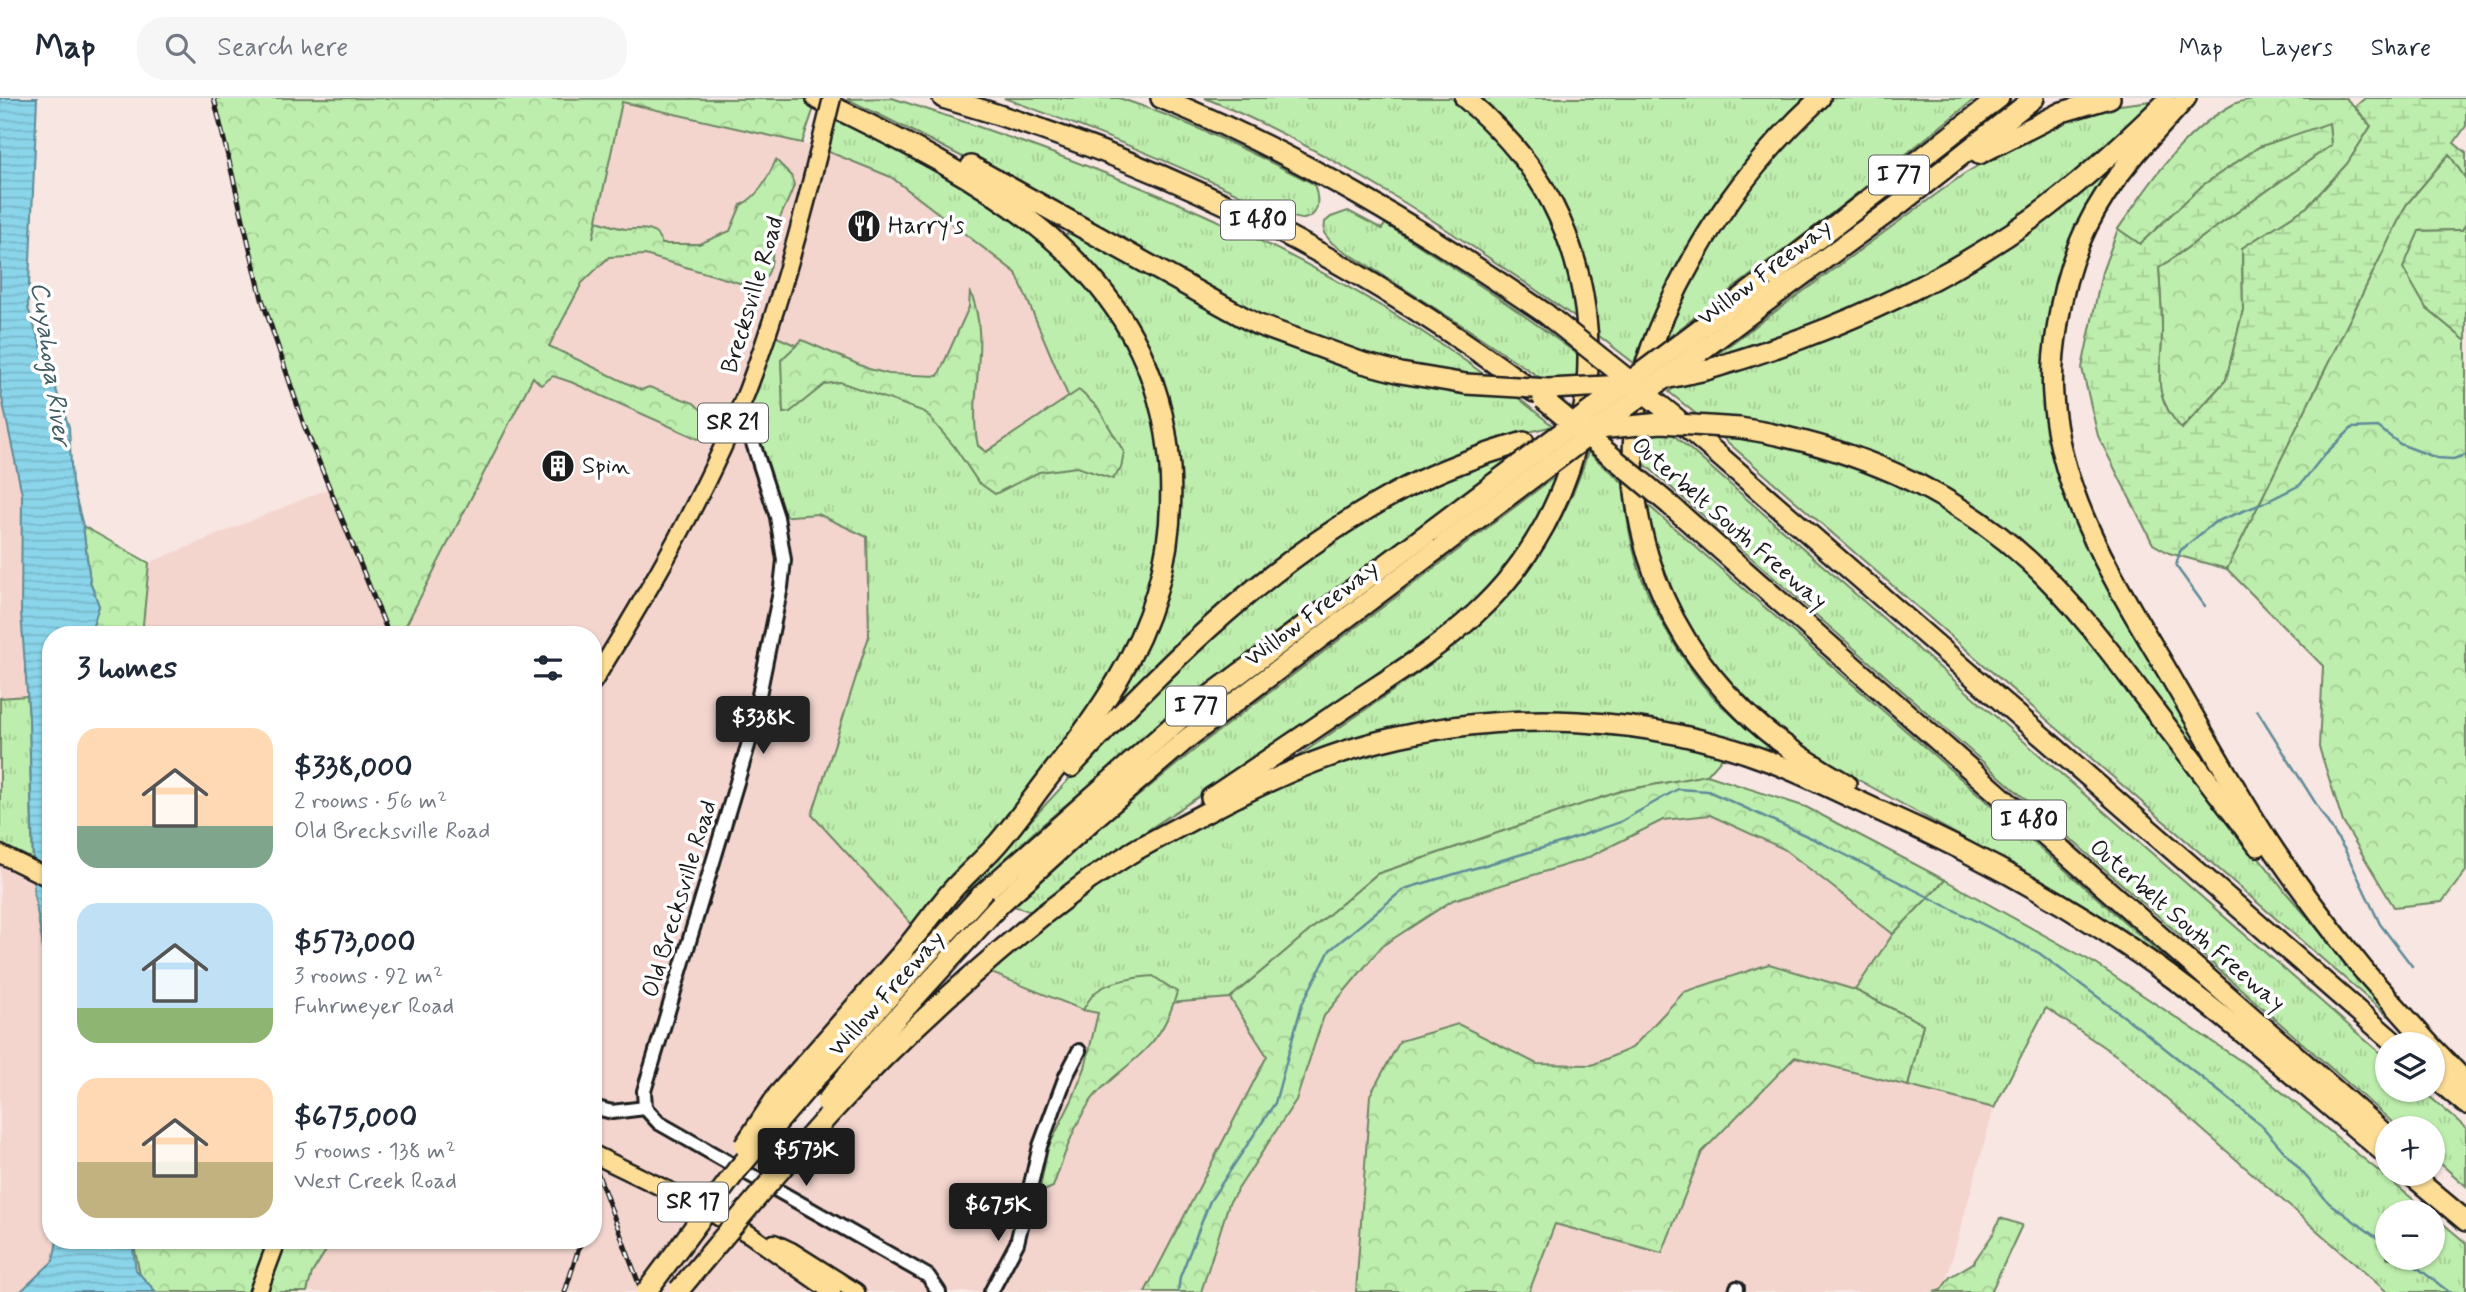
<!DOCTYPE html>
<html lang="en">
<head>
<meta charset="utf-8">
<style>
  body { margin:0; font-family:Mynerve,sans-serif; background:#f6f6f7; color:#1f2937; height:100vh; display:flex; flex-direction:column; font-size:26px; white-space:nowrap }
  * { box-sizing:border-box; margin:0 }
  p { font-size:23px; color:#747a83 }
  .icon { flex:none; width:38px; height:38px; fill:none; stroke:currentColor; stroke-width:2; stroke-linecap:round; stroke-linejoin:round }
  .map { position:relative; flex:1; overflow:hidden }
  .side { position:absolute; left:42px; top:528px; width:560px; height:623px; display:flex; flex-direction:column; background:#fff; border-radius:28px; box-shadow:0 2px 5px #0004 }
  .side>* { flex:none }
  .controls { position:absolute; left:2375px; top:934px; display:grid; gap:14px }
  .controls a { display:grid; place-items:center; width:70px; height:70px; border-radius:50%; background:#fff; box-shadow:0 2px 5px #0004; font-size:35px }
  .price { position:absolute; translate:-50% -60px; padding:0 16px; border-radius:7px; background:#1c1c1c; color:#fff; font-size:23px; line-height:46px; filter:drop-shadow(0 2px 4px #0008) }
  .price::after { content:''; position:absolute; left:50%; top:42px; width:21px; height:16px; margin-left:-10px; background:inherit; clip-path:polygon(0 0,100% 0,50% 100%) }
  .price.selected { background:#222; color:#fff }
  ul { padding:0; list-style:none }
  li { display:flex; align-items:center; gap:21px; height:175px; padding:0 35px }
  li span { display:grid; place-items:center; flex:none; width:196px; height:140px; border-radius:21px; color:#555 }
  li>.icon { margin-inline-start:auto }
  span .icon { width:84px; height:84px; fill:#fffc; stroke-width:1 }
  li b { font-size:30px }
  h2 { display:flex; justify-content:space-between; align-items:center; height:84px; padding:0 35px; font-size:30px }
  header { display:flex; align-items:center; gap:42px; box-sizing:border-box; height:98px; padding:0 35px; background:#fff; border-bottom:2px solid #e0e1e3 }
  header strong { font-size:33px }
  nav { display:flex; gap:38px; margin-inline-start:auto; font-size:24px }
  .search { width:490px; height:63px; background:#f6f6f7; display:flex; align-items:center; gap:18px; box-sizing:border-box; padding:0 24px; border-radius:28px; color:#747a83; font-size:26px }
  .map>svg:first-child { display:block }
  .built { fill:#f3d5ce }
  .grass { fill:url(#grass-tufts); stroke:#6d8564; stroke-width:2 }
  .forest { fill:url(#forest-crowns); stroke:#6d8564; stroke-width:2 }
  .wetland { fill:url(#wetland-marsh); stroke:#6d8564; stroke-width:2 }
  .water { fill:url(#water-rules); stroke:#5e8b98; stroke-width:2 }
  .lines { fill:none; stroke-linecap:round; stroke-linejoin:round }
  .stream { stroke:#5e8b98; stroke-width:2.5 }
  .minor-casing { stroke:#1c1c1c; stroke-width:18 }
  .major-casing { stroke:#1c1c1c; stroke-width:21 }
  .highway-casing { stroke:#1c1c1c; stroke-width:24 }
  .minor { stroke:#fff; stroke-width:12 }
  .major { stroke:#fede96; stroke-width:16 }
  .highway { stroke:#fede96; stroke-width:19 }
  .rail-casing { stroke:#1c1c1c; stroke-width:5 }
  .rail { stroke:#fff; stroke-width:2.5; stroke-dasharray:8; stroke-linecap:butt }
  .major-bridge-casing { stroke:#1c1c1c; stroke-width:21; stroke-linecap:butt }
  .highway-bridge-casing { stroke:#1c1c1c; stroke-width:24; stroke-linecap:butt }
  .major-bridge { stroke:#fede96; stroke-width:16 }
  .highway-bridge { stroke:#fede96; stroke-width:19 }
  .labels { text-anchor:middle; dominant-baseline:central; stroke-width:7; stroke-linejoin:round; paint-order:stroke }
  .shield { fill:#fff; stroke:#606060; stroke-width:2 }
  .shield-label { font-size:23px; font-weight:bold; fill:#1c1c1c }
  .poi-label { font-size:24px; fill:#1c1c1c; stroke:#fff; text-anchor:start }
  .street-label { font-size:24px; fill:#1c1c1c; stroke:#fff }
  .water-label { font-size:26px; font-style:italic; fill:#425d64; stroke:#fff }
</style>
</head>
<body>
<header>
<strong>Map</strong>
<div class="search"><svg class="icon" aria-label="search" viewBox="0 0 24 24"><circle cx="10" cy="10" r="6"/><path d="M15 15l6 6"/></svg>Search here</div>
<nav><a>Map</a><a>Layers</a><a>Share</a></nav>
</header>
<div class="map">
<svg width="2466" height="1194" viewBox="0 0 2466 1194">
  <defs>
    <pattern id="grass-tufts" width="24" height="20" patternUnits="userSpaceOnUse" patternTransform="scale(1.75)"><rect width="24" height="20" fill="#beeead"/><path d="M3 7l-1-3M5 7V3M7 7l1-3M15 17l-1-3M17 17v-4M19 17l1-3" fill="none" stroke="#a3cc94"/></pattern>
    <pattern id="forest-crowns" width="20" height="18" patternUnits="userSpaceOnUse" patternTransform="scale(1.75)"><rect width="20" height="18" fill="#beeead"/><path d="M2 6a3 3 0 1 1 6 0M12 15a3 3 0 1 1 6 0" fill="none" stroke="#a3cc94"/></pattern>
    <pattern id="wetland-marsh" width="20" height="14" patternUnits="userSpaceOnUse" patternTransform="scale(1.75)"><rect width="20" height="14" fill="#beeead"/><path d="M1 5h8M5 5V1M11 12h8M15 12V8" fill="none" stroke="#a3cc94"/></pattern>
    <pattern id="water-rules" width="6" height="5" patternUnits="userSpaceOnUse" patternTransform="scale(1.75)"><rect width="6" height="5" fill="#8ad5ea"/><path d="M0 2.5h6" fill="none" stroke="#76b6c8"/></pattern>
  </defs>
  <rect width="100%" height="100%" fill="#f8e6e2"/>
  <filter id="ink" filterUnits="userSpaceOnUse"><feTurbulence type="fractalNoise" baseFrequency=".0143" numOctaves="2"/><feDisplacementMap in="SourceGraphic" scale="14" xChannelSelector="R" yChannelSelector="G"/><feConvolveMatrix kernelMatrix="1 2 1 2 8 2 1 2 1" color-interpolation-filters="sRGB"/></filter>
  <g filter="url(#ink)">
    <g class="built">
      <path d="M622,3L819,50L891,79L1016,175L1069,300L986,354L818,416L867,439L869,538L812,717L919,834L703,1107L734,1127L979,870L1083,912L1230,900L1267,958L1145,1194H307L312,1175L332,1143H593V537H401L583,183Z"/>
      <path d="M0,291L22,396L21,515L29,620L34,794L42,843L51,963V1143H57L53,1163L20,1194H0Z"/>
      <path d="M330,390L389,537H142L149,465Z"/>
      <path d="M1710,717L1784,751L1893,836L1855,892L1769,866L1684,894L1632,950L1592,967L1537,966L1458,926L1370,997L1356,1194H1201L1229,1105L1296,1002L1324,918L1382,848L1453,802L1585,761L1663,722Z"/>
      <path d="M1795,959L1994,1010L1943,1194H1529L1554,1126L1662,1155L1702,1054Z"/>
    </g>
    <g class="grass">
      <path d="M892,0C1103,68 1314,149 1493,283C1433,275 1365,263 1308,239C1235,209 1166,169 1096,131C1014,85 932,42 847,1Z"/>
      <path d="M1004,0H1119C1186,22 1251,54 1314,86C1318,98 1322,117 1304,121C1296,123 1247,100 1236,95C1161,59 1082,28 1004,0Z"/>
      <path d="M1205,0H1451C1513,45 1553,111 1574,184C1577,195 1576,209 1577,221C1460,138 1338,55 1205,0Z"/>
      <path d="M1481,0H1808L1769,36L1722,94L1696,134L1642,243L1634,265L1599,238C1584,135 1560,71 1481,0Z"/>
      <path d="M1831,0H1976L1830,117L1661,245L1698,169L1731,115L1756,81Z"/>
      <path d="M2159,2L2038,110L1887,200L1711,265L1713,259L1964,76L2004,52L2077,18L2112,8Z"/>
      <path d="M828,4L1019,113L1135,242L1172,396L1134,553L919,834L812,717L869,538L867,439L818,416L777,419L740,330L768,235L928,306L986,354L1069,300L1016,175L891,79L819,50Z"/>
      <path d="M2119,64L2071,145L2052,339L2190,628L2197,654L2115,547L1928,381L1862,352L1701,320L1669,294L1675,288L1726,275L1845,235L1907,207L2002,152Z"/>
      <path d="M1348,113L1382,131L1385,126C1452,168 1518,211 1581,259L1579,283L1542,281L1471,233L1332,145L1324,135L1325,124L1331,119Z"/>
      <path d="M1072,134L1270,241L1337,267L1402,285L1462,294L1517,299L1553,328L1509,339L1385,391L1106,619C1131,576 1156,533 1169,485C1203,359 1159,223 1063,138Z"/>
      <path d="M1643,333H1669L2387,961V992H2422L2466,1030V1088L2433,1059L2432,1031H2400L1640,362Z"/>
      <path d="M1717,335L1840,359L1957,415L2056,496L2289,798L2376,898L2388,918Z"/>
      <path d="M1520,354L1172,616L1033,735L986,779L972,796L965,794L1164,578L1284,476L1404,395Z"/>
      <path d="M1588,354L1623,385C1625,408 1628,431 1634,454C1645,501 1680,562 1712,598C1736,624 1766,644 1793,667L1571,619L1295,664L1293,662C1420,570 1538,516 1588,354Z"/>
      <path d="M1561,374L1525,446L1477,505L1398,567L1098,765L1035,815L1014,808L1109,722L1204,644Z"/>
      <path d="M1641,401L2168,862L2167,865L2059,793L1830,666L1773,628L1709,566L1679,517L1656,461Z"/>
      <path d="M27,598L29,620L33,772L0,755V600Z"/>
      <path d="M1534,623L1730,651L1707,677L1621,693L1377,776L1230,900L1083,912L979,870L1089,782L1315,664Z"/>
      <path d="M1945,782L2096,866L2256,973L2430,1115H2387V1160H2432L2433,1117L2466,1145V1194H2387L2123,962L2046,910L1994,1010L1908,988L1923,926L1855,892L1893,836Z"/>
    </g>
    <g class="forest">
      <path d="M214,0L817,1L802,45L622,4L593,140L597,123C607,126 615,129 625,131C641,132 656,127 662,146H699L730,133L741,107C760,97 767,81 776,62L791,77L794,87C789,103 779,118 775,134C770,156 777,173 756,190L645,157L609,159L582,185L549,248L641,292L649,289L694,305L719,329L716,336L698,341L571,284L553,278L541,287L533,279L401,537H389L304,327L262,201Z"/>
      <path d="M2262,0H2346L2371,28L2347,66L2307,109L2242,150L2243,212L2226,282L2181,331C2147,288 2163,278 2162,229C2162,210 2160,190 2159,170L2331,47L2329,26L2259,49L2203,87L2140,146L2118,131C2151,84 2183,32 2236,5C2243,2 2254,1 2262,0Z"/>
      <path d="M2449,56L2466,81V126L2462,132L2419,133L2426,210L2466,243V773L2442,804L2394,809L2343,724L2319,649L2323,568L2227,471L2406,107Z"/>
      <path d="M970,193C992,242 967,298 978,348L986,354L1079,292L1098,310L1124,354L1121,370L1113,381L1077,369L1039,374L995,396L978,384L954,348L925,314L840,284L825,286L790,314L783,315L781,262L802,242L869,271L889,276L938,278L969,209Z"/>
      <path d="M83,428L149,465L142,537H90L99,508L90,483Z"/>
      <path d="M1707,677L1806,709L1945,782L1893,836L1784,751L1710,717L1663,722L1585,761L1453,802L1382,848L1324,918L1296,1002L1229,1105L1201,1194H1145L1267,958L1230,900L1377,776L1621,693Z"/>
      <path d="M1769,866L1855,892L1923,926L1908,988L1795,959L1702,1054L1662,1155L1555,1126L1529,1194H1356L1370,997L1400,943L1458,926L1537,966L1592,967L1632,950L1684,894Z"/>
      <path d="M1153,878L1177,894C1172,912 1165,929 1153,943C1135,966 1107,980 1090,1004C1073,1029 1063,1061 1053,1089L1039,1095L1048,1050L1072,1002L1085,970L1098,915L1083,912C1087,905 1091,897 1097,893C1110,883 1137,879 1153,878Z"/>
      <path d="M2000,1120L2022,1127L1991,1194H1934L1941,1192L1950,1179L1973,1165L1993,1136Z"/>
      <path d="M133,1143H332L312,1175L307,1194H156L140,1177Z"/>
    </g>
    <g class="wetland">
      <path d="M2365,0H2466V28L2454,45L2466,55V81L2449,56L2406,107L2227,471L2169,455L2153,446L2098,338L2082,270L2102,174L2118,131L2140,146L2203,87L2259,49L2329,25L2331,47L2159,170C2160,190 2162,210 2162,229C2163,273 2148,294 2182,331L2226,282L2243,212L2242,150L2307,109L2347,66L2371,28L2355,9Z"/>
      <path d="M2466,126V243L2426,210L2403,170L2419,133L2462,132Z"/>
    </g>
    <g class="water">
      <path d="M0,0H37L28,210L69,329L72,385L83,428L90,483L99,508L90,537H51V963L42,843L34,794L29,620L21,515L22,396L0,291Z"/>
      <path d="M57,1143H132L136,1172L156,1194H20L53,1163Z"/>
    </g>
    <g class="lines">
      <g class="stream">
        <path d="M2205,508L2176,468L2180,453L2215,424L2264,405L2300,387L2324,357L2352,330L2378,329L2400,346L2437,360L2453,361L2466,357"/>
        <path d="M2257,612L2345,752L2380,826L2412,868"/>
        <path d="M2405,1160L2449,1194"/>
        <path d="M1178,1194L1180,1179L1210,1103L1275,1005L1302,906L1330,852L1404,791L1563,744L1620,724L1678,691L1708,693L1820,744L2039,855L2142,932L2261,1027L2329,1105L2387,1147"/>
      </g>
      <defs>
        <g id="minor">
          <path d="M593,1009L612,1014L645,1010"/>
          <path d="M645,1010L644,993L750,641L781,489L784,462L777,419L752,342L733,326"/>
          <path d="M645,1010L659,1025L928,1178L939,1194"/>
          <path d="M991,1194L1017,1145L1040,1048L1066,978L1079,953"/>
          <path d="M1736,1194L1737,1190"/>
        </g>
        <g id="major">
          <path d="M593,584C651,490 706,395 747,293C778,212 801,128 821,44"/>
          <path d="M0,756L51,781"/>
          <path d="M593,1056L694,1105L749,1136L832,1194"/>
          <path d="M774,1145L791,1153L856,1194"/>
          <path d="M258,1194L277,1143"/>
        </g>
        <g id="highway">
          <path d="M943,0C1162,63 1352,158 1534,294"/>
          <path d="M1161,0C1298,56 1424,132 1546,216"/>
          <path d="M1820,0C1771,45 1728,99 1695,157C1674,195 1653,236 1643,278C1613,400 1654,526 1743,612C1773,642 1810,665 1846,686"/>
          <path d="M2186,0C2158,31 2128,61 2105,97C2080,135 2064,180 2058,225C2054,249 2051,274 2053,298C2059,402 2123,496 2173,583C2207,641 2239,700 2276,755C2304,796 2334,835 2365,874"/>
          <path d="M817,1C980,80 1156,165 1170,370C1175,446 1156,518 1117,583C1097,617 1073,648 1049,679C1032,701 1016,724 998,745C985,760 969,774 955,789C937,809 921,833 903,854"/>
          <path d="M1979,56L2062,14L2110,0"/>
          <path d="M971,68L1256,226L1363,265L1401,275L1466,286"/>
          <path d="M1762,184L1999,0"/>
          <path d="M1778,195L1901,105L2034,0"/>
          <path d="M1706,272C1823,238 1933,191 2033,120C2080,86 2123,46 2165,5"/>
          <path d="M1677,321L2397,947"/>
          <path d="M1740,330C1847,347 1949,389 2029,463C2072,503 2107,549 2142,596C2181,647 2219,697 2258,748"/>
          <path d="M1670,407L2387,1038"/>
          <path d="M1071,669C1169,562 1275,458 1405,390C1443,370 1483,356 1524,344"/>
          <path d="M1211,700C1262,666 1313,631 1364,597C1402,572 1442,547 1475,516C1587,414 1622,241 1552,105C1531,64 1500,30 1465,0"/>
          <path d="M1130,755C1211,712 1291,665 1381,643C1508,611 1649,617 1771,664C1808,678 1844,697 1880,713C1984,759 2084,814 2174,881C2248,936 2317,998 2387,1057"/>
          <path d="M978,800L1188,614L1428,435"/>
          <path d="M1001,805L1098,717L1189,639L1443,447"/>
          <path d="M1043,817L1089,782L1140,749"/>
          <path d="M2356,864L2430,947"/>
          <path d="M2432,949L2466,984"/>
          <path d="M2432,977L2466,1006"/>
          <path d="M2410,1076L2466,1123"/>
        </g>
      </defs>
      <use href="#minor" class="minor-casing"/>
      <use href="#major" class="major-casing"/>
      <use href="#highway" class="highway-casing"/>
      <use href="#minor" class="minor"/>
      <use href="#major" class="major"/>
      <use href="#highway" class="highway"/>
      <defs>
        <g id="rail">
          <path d="M214,0L262,201L304,327L389,537"/>
          <path d="M593,1063L642,1194"/>
          <path d="M565,1194L581,1143"/>
        </g>
      </defs>
      <use href="#rail" class="rail-casing"/>
      <use href="#rail" class="rail"/>
      <defs>
        <path id="major-bridge" d="M821,44L832,0"/>
        <g id="highway-bridge">
          <path d="M1546,216L1676,320"/>
          <path d="M1669,280L1706,272"/>
          <path d="M1466,286L1549,291L1625,287"/>
          <path d="M1543,301L1670,407"/>
          <path d="M1598,331L1661,325L1740,330"/>
          <path d="M1428,435L1762,184"/>
          <path d="M1443,447L1778,195"/>
          <path d="M826,1004L862,958L1001,805"/>
          <path d="M744,1048L778,997L903,854"/>
          <path d="M679,1192C728,1134 777,1074 828,1018C894,945 967,879 1043,817"/>
          <path d="M646,1194L737,1072L815,981L978,800"/>
        </g>
      </defs>
      <use href="#major-bridge" class="major-bridge-casing"/>
      <use href="#highway-bridge" class="highway-bridge-casing"/>
      <use href="#major-bridge" class="major-bridge"/>
      <use href="#highway-bridge" class="highway-bridge"/>
    </g>
  </g>
  <defs>
    <symbol id="restaurant-disc" viewBox="-11 -11 22 22"><circle r="9.5" fill="#1c1c1c" stroke="#fff"/><path d="M-5-6h1v4h1v-4h1v4h1v-4h1v5L-1.5 .5V6h-2V.5L-5-1ZM5-6V6H3V1.5H1.5Q1.5-4 5-6Z" fill="#fff"/></symbol>
    <symbol id="building-disc" viewBox="-11 -11 22 22"><circle r="9.5" fill="#1c1c1c" stroke="#fff"/><path d="M-4-6H4V6H1V3H-1V6H-4ZM-2.5-4.3h1.7v1.8h-1.7ZM.8-4.3h1.7v1.8H.8ZM-2.5-1h1.7V.8h-1.7ZM.8-1h1.7V.8H.8Z" fill="#fff"/></symbol>
  </defs>
  <g fill-rule="evenodd">
    <use href="#restaurant-disc" x="845" y="109" width="38" height="38"/>
    <use href="#building-disc" x="539" y="349" width="38" height="38"/>
  </g>
  <g class="labels">
    <g class="shield">
      <rect x="1869" y="57.5" width="60" height="39" rx="5"/>
      <rect x="1221" y="102.5" width="74" height="39" rx="5"/>
      <rect x="698" y="305.5" width="70" height="39" rx="5"/>
      <rect x="1166" y="588.5" width="60" height="39" rx="5"/>
      <rect x="1992" y="702.5" width="74" height="39" rx="5"/>
      <rect x="658" y="1084.5" width="70" height="39" rx="5"/>
    </g>
    <g class="shield-label">
      <text x="1899" y="77">I 77</text>
      <text x="1258" y="122">I 480</text>
      <text x="733" y="325">SR 21</text>
      <text x="1196" y="608">I 77</text>
      <text x="2029" y="722">I 480</text>
      <text x="693" y="1104">SR 17</text>
    </g>
    <g class="poi-label">
      <text x="888" y="128">Harry's</text>
      <text x="582" y="368">Spin</text>
    </g>
    <g class="street-label">
      <text transform="translate(1765 175) rotate(-37)">Willow Freeway</text>
      <text transform="translate(753 197) rotate(-73)">Brecksville Road</text>
      <text transform="translate(1729 426) rotate(41)">Outerbelt South Freeway</text>
      <text transform="translate(1312 516) rotate(-37)">Willow Freeway</text>
      <text transform="translate(680 801) rotate(-73)">Old Brecksville Road</text>
      <text transform="translate(2187 828) rotate(41)">Outerbelt South Freeway</text>
      <text transform="translate(887 896) rotate(-48)">Willow Freeway</text>
    </g>
    <g class="water-label">
      <text transform="translate(50 266) rotate(82)">Cuyahoga River</text>
    </g>
  </g>
</svg>
<div class="controls">
<a><svg class="icon" aria-label="layers" viewBox="0 0 24 24"><path d="M12 4l9 5-9 5-9-5zM3 14l9 5 9-5"/></svg></a>
<a>+</a>
<a>−</a>
</div>
<b class="price selected" style="left:763px;top:658px">$338K</b>
<b class="price" style="left:806px;top:1090px">$573K</b>
<b class="price" style="left:998px;top:1145px">$675K</b>
<section class="side">
<h2>3 homes<svg class="icon" aria-label="filters" viewBox="0 0 24 24"><path d="M4 7h16M4 17h16"/><circle cx="9" cy="7" r="2"/><circle cx="15" cy="17" r="2"/></svg></h2>
<ul>
<li><span style="background:linear-gradient(#ffd9b3 70%,#7fa58c 0)"><svg class="icon" aria-label="home" viewBox="0 0 24 24"><path d="M3 11l9-7 9 7M6 9v11h12V9"/></svg></span><div><b>$338,000</b><p>2 rooms · 56 m²</p><p>Old Brecksville Road</p></div></li>
<li><span style="background:linear-gradient(#bfe0f5 75%,#8fb573 0)"><svg class="icon" aria-label="home" viewBox="0 0 24 24"><path d="M3 11l9-7 9 7M6 9v11h12V9"/></svg></span><div><b>$573,000</b><p>3 rooms · 92 m²</p><p>Fuhrmeyer Road</p></div></li>
<li><span style="background:linear-gradient(#ffd9b3 60%,#c2b280 0)"><svg class="icon" aria-label="home" viewBox="0 0 24 24"><path d="M3 11l9-7 9 7M6 9v11h12V9"/></svg></span><div><b>$675,000</b><p>5 rooms · 138 m²</p><p>West Creek Road</p></div></li>
</ul>
</section>
</div>
</body>
</html>
